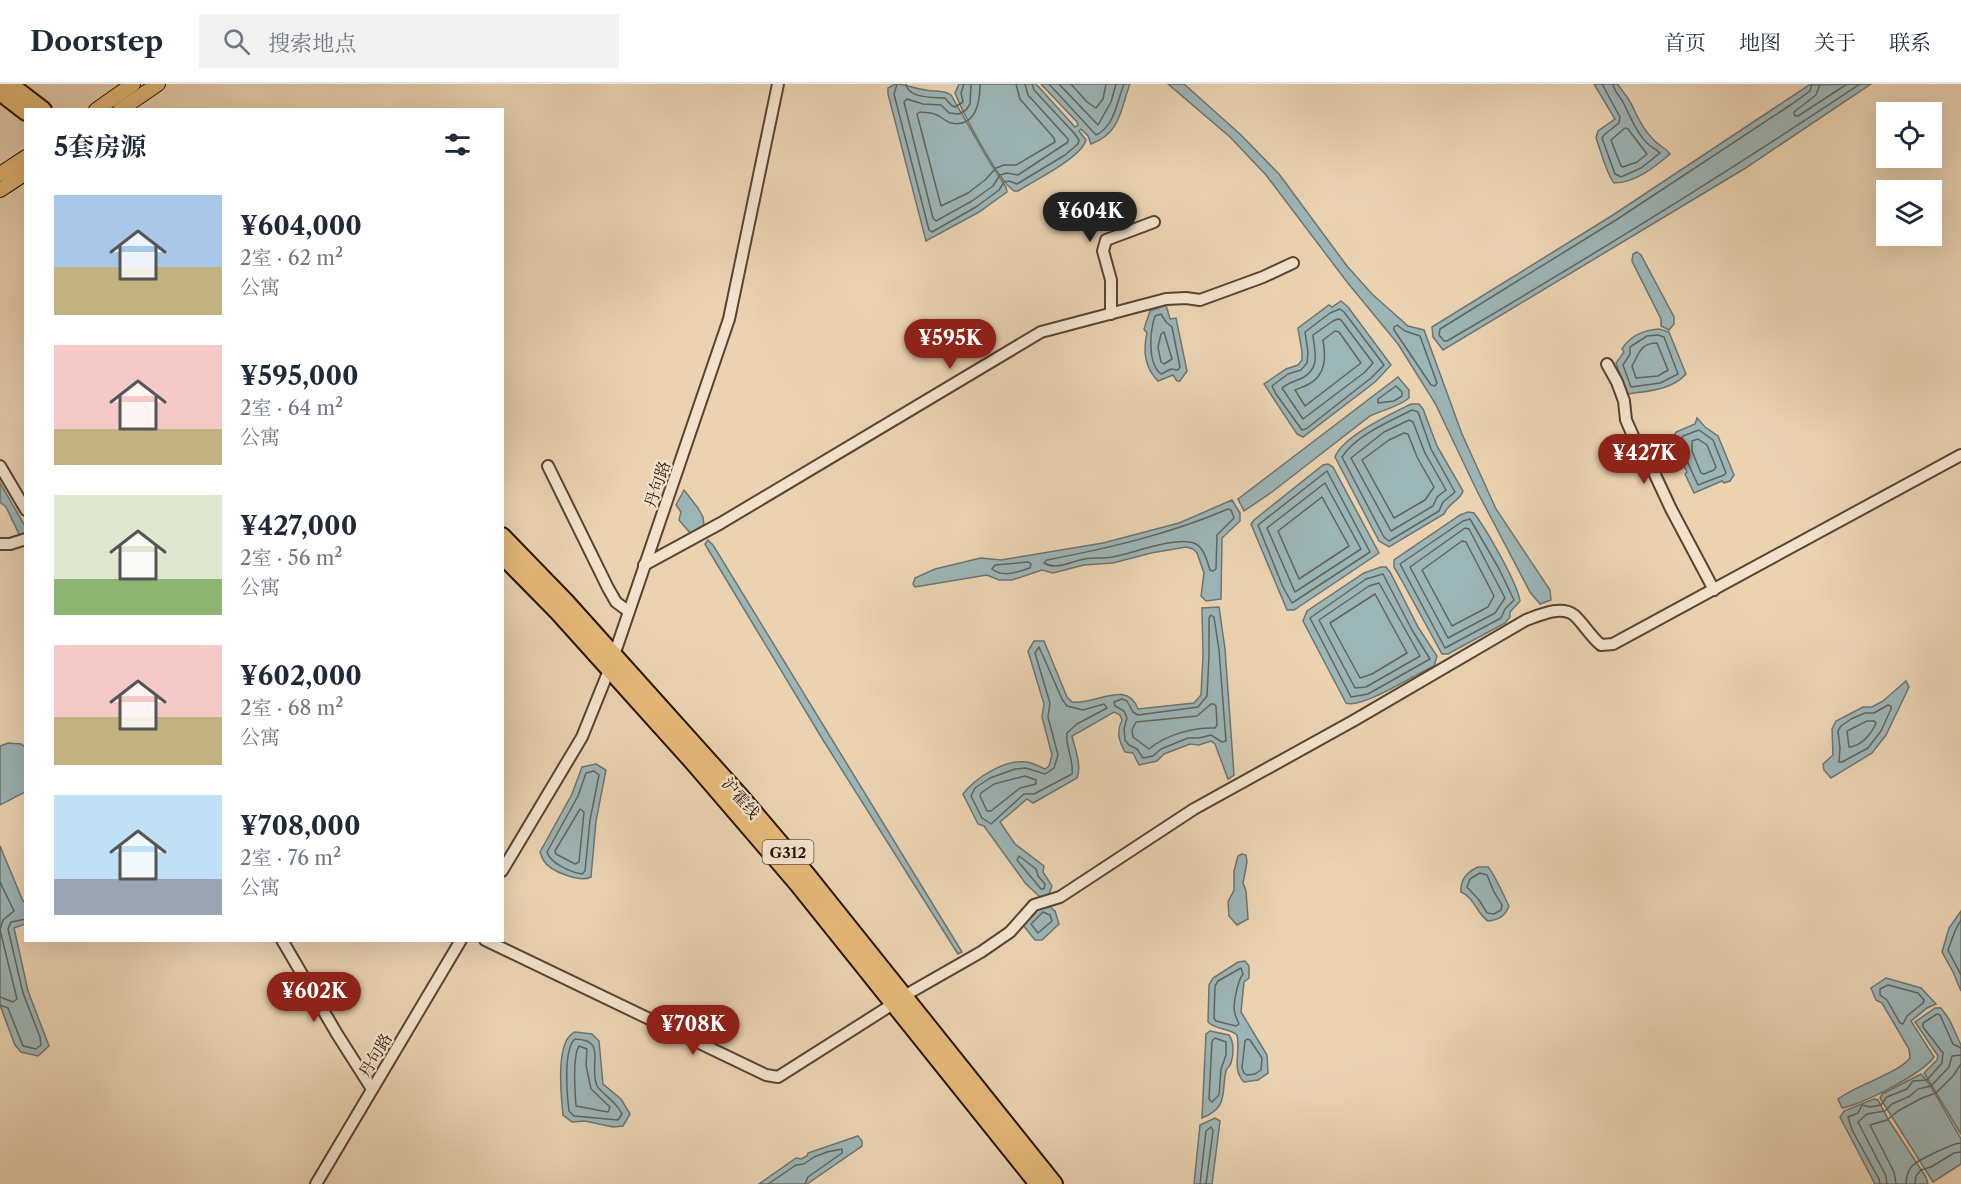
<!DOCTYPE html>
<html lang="zh">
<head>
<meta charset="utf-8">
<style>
  body { margin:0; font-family:"Libre Caslon Text","Noto Serif SC",serif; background:#f2f2f3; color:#1f2937; height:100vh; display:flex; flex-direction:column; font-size:22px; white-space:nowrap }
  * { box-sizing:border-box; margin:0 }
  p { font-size:20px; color:#747a83 }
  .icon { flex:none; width:33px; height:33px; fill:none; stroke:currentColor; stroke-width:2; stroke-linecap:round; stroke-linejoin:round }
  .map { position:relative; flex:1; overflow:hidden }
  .panel { position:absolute; left:24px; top:24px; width:480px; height:834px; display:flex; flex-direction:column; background:#fff; border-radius:0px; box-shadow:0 6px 24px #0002 }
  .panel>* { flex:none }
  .fabs { position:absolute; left:1876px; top:18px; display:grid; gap:12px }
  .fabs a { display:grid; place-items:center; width:66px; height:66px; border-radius:0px; background:#fff; box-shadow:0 6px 24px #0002; font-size:30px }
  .price { position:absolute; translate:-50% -51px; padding:0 14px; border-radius:21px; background:#8f2418; color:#fff; font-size:20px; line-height:39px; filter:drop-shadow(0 2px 3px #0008) }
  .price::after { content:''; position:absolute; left:50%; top:36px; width:18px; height:14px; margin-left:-9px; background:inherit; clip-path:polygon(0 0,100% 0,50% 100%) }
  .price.active { background:#222; color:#fff }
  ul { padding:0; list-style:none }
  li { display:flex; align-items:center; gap:18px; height:150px; padding:0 30px }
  li span { display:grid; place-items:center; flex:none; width:168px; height:120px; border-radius:0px; color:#555 }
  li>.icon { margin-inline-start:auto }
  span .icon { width:72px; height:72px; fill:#fffc; stroke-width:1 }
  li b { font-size:26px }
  h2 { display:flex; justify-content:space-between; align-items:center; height:72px; padding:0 30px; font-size:26px }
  header { display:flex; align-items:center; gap:36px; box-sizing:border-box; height:84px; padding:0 30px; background:#fff; border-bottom:2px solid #e0e1e3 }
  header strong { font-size:28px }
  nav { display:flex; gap:33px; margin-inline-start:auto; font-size:21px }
  .search { width:420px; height:54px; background:#f2f2f3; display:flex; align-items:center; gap:15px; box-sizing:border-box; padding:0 21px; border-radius:0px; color:#747a83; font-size:22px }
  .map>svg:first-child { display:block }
  .water { fill:#9cb5b7; stroke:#6e746f; stroke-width:1.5 }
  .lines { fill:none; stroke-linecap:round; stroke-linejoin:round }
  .shore { stroke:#62645d; stroke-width:1.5 }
  .minor-casing { stroke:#5a432f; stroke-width:14 }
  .major-casing { stroke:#291303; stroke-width:16 }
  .highway-casing { stroke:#291303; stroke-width:20 }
  .minor { stroke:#f2e2cd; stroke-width:10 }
  .major { stroke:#e6ba79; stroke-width:14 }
  .highway { stroke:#e6ba79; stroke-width:16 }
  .labels { text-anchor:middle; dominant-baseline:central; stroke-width:4.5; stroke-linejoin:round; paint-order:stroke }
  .shield { fill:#f2e2cd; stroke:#655140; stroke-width:1.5 }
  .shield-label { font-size:15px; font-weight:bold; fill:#291303 }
  .street-label { font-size:16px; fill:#291303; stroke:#f2e2cd }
</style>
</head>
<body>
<header>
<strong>Doorstep</strong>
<div class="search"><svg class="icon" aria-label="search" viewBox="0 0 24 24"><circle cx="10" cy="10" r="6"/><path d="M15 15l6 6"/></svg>搜索地点</div>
<nav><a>首页</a><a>地图</a><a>关于</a><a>联系</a></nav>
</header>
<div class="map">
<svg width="1961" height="1100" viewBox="0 0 1961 1100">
  <rect width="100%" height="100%" fill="#ebd3b2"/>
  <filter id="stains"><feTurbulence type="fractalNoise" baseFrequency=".00333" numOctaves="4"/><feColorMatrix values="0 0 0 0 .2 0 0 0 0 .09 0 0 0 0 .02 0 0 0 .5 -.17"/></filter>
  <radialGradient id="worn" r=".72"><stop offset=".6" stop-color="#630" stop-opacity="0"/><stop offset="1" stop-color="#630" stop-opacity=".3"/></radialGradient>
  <g class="water">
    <path d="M895,0C906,0 915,5 926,6C935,8 944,6 951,11L989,77L1006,103L1007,108L979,128L926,157L888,10V4Z"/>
    <path d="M959,0H1036L1075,43L1078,41L1077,38L1041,0H1130C1120,26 1121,49 1091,60L1088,52L1081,45L1079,47L1086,56C1081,74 1035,96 1018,107H1014C997,95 963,29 955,9Z"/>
    <path d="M1168,0H1184L1241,51L1279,90L1347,182L1372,210L1408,242L1424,246L1462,350L1496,425L1550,506L1551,516L1540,520L1530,508L1477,407L1435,319L1398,260L1347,198L1266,91L1230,53Z"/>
    <path d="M1594,0H1618C1621,6 1626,11 1629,16C1637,30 1640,42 1652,54C1657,61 1665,63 1670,70C1655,83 1635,99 1614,99C1606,89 1601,67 1596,54L1598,47L1615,35Z"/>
    <path d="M1871,0L1744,85L1443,266L1433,253L1432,243L1613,131L1809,1Z"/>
    <path d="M1637,168L1641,171L1674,233V240L1669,246L1661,242V235L1632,177L1633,170Z"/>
    <path d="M1341,217L1348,223L1391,281L1375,298L1303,353L1297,350L1264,300L1286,285L1298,281L1302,276V268L1298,244L1329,221L1332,223Z"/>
    <path d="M1166,221L1170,235L1176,234L1187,287L1180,297H1177L1173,291L1158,297C1145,284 1143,266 1147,249L1144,245L1150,227Z"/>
    <path d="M1659,245L1669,248L1686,290C1672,306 1648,307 1628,310L1625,305L1616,279L1624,268L1622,265C1630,252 1644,246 1659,245Z"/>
    <path d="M1398,293L1409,306V314C1398,323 1383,326 1370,332L1272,408L1244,427L1238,415Z"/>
    <path d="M1411,320H1419L1423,325L1437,362L1463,407C1460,417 1449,418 1444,430L1389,463L1379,457L1335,373C1343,352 1391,330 1411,320Z"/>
    <path d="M1697,334L1705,343L1718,352L1734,391L1730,397L1724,399L1722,397L1694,409L1685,390L1687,388L1676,366L1679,364L1674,352L1676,348L1695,340Z"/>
    <path d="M1328,380L1333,383L1379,469L1294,526H1287L1251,440L1254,436L1323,381Z"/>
    <path d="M0,399L25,442V449L20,452L6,423L0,418Z"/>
    <path d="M684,406L698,424L703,433L704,442L691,450L679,436L681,428L676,421Z"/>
    <path d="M1232,416L1240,429V437L1222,454L1221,515L1206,517L1201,512L1204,489L1197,469L1193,465L1186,463L1151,469L1113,479L1084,481L1053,489L1042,486L1012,496H999L987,491L915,503L913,500L915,494L935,485L981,474L1001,476L1103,459L1179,439Z"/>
    <path d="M1468,428L1474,429C1486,445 1517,498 1520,517L1510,528V533L1505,539L1448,570H1442L1401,495L1394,483V476L1460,431Z"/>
    <path d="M708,456L713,461L962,868L958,870L823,656L709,467L705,460Z"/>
    <path d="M1381,483H1386L1390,488L1418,543L1437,572L1434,582C1416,590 1362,625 1346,619L1303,537L1307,527L1364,489Z"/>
    <path d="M1219,523L1225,565L1234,691L1228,695L1215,660L1211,657L1199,661L1190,660L1164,670L1157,677L1139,681L1133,669L1125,668C1119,657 1116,648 1122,636L1120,631L1114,628L1072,652C1075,665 1082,682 1077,694L1033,719L1027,715L1000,738L1015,760L1044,782L1043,788L1052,802L1049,810V822L1055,827L1059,840L1042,856H1035L1023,841L1039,823V812L1026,800L984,742L978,740L963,710C975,694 1005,675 1027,678C1032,679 1039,682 1045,685L1049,682L1052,671L1042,633L1044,620L1028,567L1034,557H1044L1067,613L1072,618C1096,621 1127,595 1138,625L1194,619L1201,611L1203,572L1202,524Z"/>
    <path d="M1906,597L1909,603L1886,651L1872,669L1831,694L1824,686L1823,680L1833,671L1832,645L1836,637L1863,623H1872L1883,617Z"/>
    <path d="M8,659L21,660L25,663V708L0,721V662Z"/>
    <path d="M596,680L606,686L596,737L591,793C580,799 550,787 544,777C542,774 541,771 540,768L572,710L582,683Z"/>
    <path d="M0,762L23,817L25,818V840L14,844L28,907L49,962L38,972L21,968L15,961L0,921Z"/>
    <path d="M1242,770L1246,771L1247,778L1243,799L1246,807L1248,835L1237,841L1229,832L1228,818L1234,806V787L1238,772Z"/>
    <path d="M1478,783H1488C1494,789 1504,812 1509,822C1505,832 1499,836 1488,837C1477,830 1474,813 1461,808C1460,796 1467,788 1478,783Z"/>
    <path d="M1961,827V907L1953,888L1942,868L1949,844Z"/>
    <path d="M1245,877L1249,882V894L1244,898L1241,928L1267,971L1268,989L1258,996L1244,998C1231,985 1241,967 1237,951C1229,944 1216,946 1208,938L1209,901L1213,894L1238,878Z"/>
    <path d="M1886,894L1921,904L1936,920L1927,924L1911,937L1934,973C1922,990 1863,1020 1842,1024L1838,1015C1856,1001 1899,989 1910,974L1909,965L1882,919L1876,916L1871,904Z"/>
    <path d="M1935,924H1941L1949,935L1961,961V1050L1924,989L1937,976L1938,972L1915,938Z"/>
    <path d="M1210,947L1229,951C1234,958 1234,970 1231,979C1229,985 1228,981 1226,987C1221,1009 1229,1023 1202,1034L1206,950Z"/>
    <path d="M575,948L592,950L599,957L603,1000L621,1015L630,1030L623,1042L613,1043L585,1037L572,1038L563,1031C561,1011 555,956 575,948Z"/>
    <path d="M1921,990L1930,1001L1961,1055V1080L1933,1098L1880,1014L1882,1010Z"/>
    <path d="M1874,1015L1878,1016L1888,1035L1926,1093L1928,1100H1875L1840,1033L1844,1027Z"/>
    <path d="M1215,1034L1220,1037L1212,1100H1194L1200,1041Z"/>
    <path d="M858,1052L862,1057V1062L807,1100H759L796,1074L801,1075L807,1072L808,1069Z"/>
  </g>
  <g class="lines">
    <g class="shore">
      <path d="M897,0L894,10L929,146L932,148L976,123L999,106L1004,98L1009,97L1017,100L1065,71L1078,60L1079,56L1074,49L1034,6L1032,0"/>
      <path d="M906,0C908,15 934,13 945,14L951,21L955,23L963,18L961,9L964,0"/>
      <path d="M971,0L970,20L966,26L959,30L949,29L941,21L923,20L907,15L904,18L933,134L936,137L972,117L993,102L1000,91L1007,89L1018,91L1068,58V55L1028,11L1025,0"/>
      <path d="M980,0C980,18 976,44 951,39C944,37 940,31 934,30C930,28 924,29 920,28L917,30L941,122L968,109L985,96L996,84L1004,81H1016L1055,58L1054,54L1020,15L1016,0"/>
      <path d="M1049,0L1096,51C1115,42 1117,17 1124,0"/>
      <path d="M1059,0L1098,41L1111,18L1116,0"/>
      <path d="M1071,0L1087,18L1096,24L1103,15L1106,0"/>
      <path d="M1602,0L1620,33L1619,39L1604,51L1602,54L1615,90L1621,93L1641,84L1660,69C1657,66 1653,64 1649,61C1637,50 1631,34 1624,20C1621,13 1614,8 1613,0"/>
      <path d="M1812,0L1810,7L1792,20L1616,136L1440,245L1439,251L1444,257H1447C1587,175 1725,90 1860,0"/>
      <path d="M1820,0L1816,11L1794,28L1795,32H1798L1847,0"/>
      <path d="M1625,44L1628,45L1647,70L1637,78L1623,83L1621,82L1611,56Z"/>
      <path d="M1340,225L1344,228L1384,281L1371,294L1306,345L1302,346L1276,310L1272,302L1288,290L1301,286L1307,279L1308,268L1305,248L1330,229Z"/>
      <path d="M1161,230L1166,238L1172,243L1180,283L1178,286L1171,285L1161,290C1147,279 1150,247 1155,232Z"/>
      <path d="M1338,235L1341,236L1373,279L1365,288L1303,335L1282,304C1289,298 1297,297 1304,293C1321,283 1314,266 1313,251L1333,237Z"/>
      <path d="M1397,241L1405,247L1420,252L1437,299L1435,302L1431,301L1394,246V243Z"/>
      <path d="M1335,247L1339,248L1361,279L1305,322L1295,306C1299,304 1304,303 1309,300C1326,291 1326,273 1323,256Z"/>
      <path d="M1164,248L1172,275L1164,280L1161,278L1158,263L1161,250Z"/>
      <path d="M1658,251L1664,253L1678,290L1660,299L1631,303L1623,281L1630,270V263L1647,252Z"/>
      <path d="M1657,259L1668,286L1658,292L1636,294L1632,282C1639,270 1640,259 1657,259Z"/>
      <path d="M1396,302L1402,308V312L1394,317L1378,319V315Z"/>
      <path d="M1412,326L1418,328L1431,365L1455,408L1443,418L1439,427L1389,457L1384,453L1342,373C1355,352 1390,337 1412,326Z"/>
      <path d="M1409,336L1413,338L1425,369L1446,406L1437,413L1433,422L1391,447L1351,374L1384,348Z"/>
      <path d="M1699,346L1713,356L1726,389L1724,391L1698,401C1697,399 1685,373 1684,369C1683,364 1684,360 1682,354L1683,352Z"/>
      <path d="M1404,349L1408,350L1417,373L1434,403L1425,416L1394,434L1362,376L1389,356Z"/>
      <path d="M1698,355L1707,361L1716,383L1714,386L1704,390L1701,389L1692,367V357Z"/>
      <path d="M1327,387L1370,468L1292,519L1283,503L1258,441Z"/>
      <path d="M1325,399L1361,465L1295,508L1267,444Z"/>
      <path d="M1322,413L1349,462L1299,495L1278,447Z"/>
      <path d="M1228,425L1231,426L1234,434L1217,451L1216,485L1213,487L1210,486C1207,477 1204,463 1194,459C1176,452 1131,470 1112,473C1101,475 1090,473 1080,476C1068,479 1055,486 1044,479L1047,476C1109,464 1170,450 1228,425Z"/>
      <path d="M1470,435L1498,483L1514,516L1505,525L1501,534L1445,564L1400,480L1463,437Z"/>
      <path d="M1465,444L1469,445L1505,514L1495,529L1448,554L1410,483Z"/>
      <path d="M1462,457L1466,458L1494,512L1488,523L1452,542L1422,486Z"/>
      <path d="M1028,478L1031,480L1030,484C1017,488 1004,494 992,485L995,481Z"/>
      <path d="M1383,490L1412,546L1430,575L1368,610L1351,613L1310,534L1366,495Z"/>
      <path d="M1379,499L1420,572L1366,603L1355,604L1319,536L1369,502Z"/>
      <path d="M1375,510L1407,569L1372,590L1360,594L1330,539Z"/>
      <path d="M1211,531L1214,533L1219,566L1226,657L1222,658L1211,651L1199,654H1188L1161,665L1153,672L1143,674L1137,665L1129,661L1125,656L1124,645L1127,634L1124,627L1115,622L1114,618L1122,615L1127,617L1133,628L1138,631L1198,623L1207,612L1209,572V534Z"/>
      <path d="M1039,563L1062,615L1067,622L1083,626L1104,620L1107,624L1077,640L1067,649C1065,662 1074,676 1072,690L1034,710H1024L991,740L982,734L971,712L975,704L990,694L1015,685L1026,684L1045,690L1054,684L1058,671L1048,633L1050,619L1035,569Z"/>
      <path d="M1211,620H1214L1216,622L1217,641L1215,644C1193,643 1166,651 1149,665L1133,653L1132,646L1136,638L1197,632Z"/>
      <path d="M1888,621L1891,622V625L1881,647L1868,664L1842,678H1839L1840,664L1838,647L1841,642L1851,635L1865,629H1874Z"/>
      <path d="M1874,637L1876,639C1871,651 1861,662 1849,663L1847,647L1867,637Z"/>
      <path d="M594,687L599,691L590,736L585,787L582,790C570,788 550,779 547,768L578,712L586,689Z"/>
      <path d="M1025,692L1036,696V700L1020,704L991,727H987L980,712L981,709L994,700Z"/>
      <path d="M580,725L584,728L579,778L575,780L556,770L555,767Z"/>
      <path d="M1019,772L1036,785L1038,792L1045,800L1044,805H1041L1017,776Z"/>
      <path d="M1480,789L1487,791L1494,808L1502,821L1501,826L1494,830L1487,829L1479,816L1467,803L1470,795Z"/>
      <path d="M0,798L14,827L3,836L0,846L17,915L13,918L0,913"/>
      <path d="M1043,828L1050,831L1052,837L1038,849L1031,840Z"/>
      <path d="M1961,836L1955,847L1948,866L1961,891"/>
      <path d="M1241,884L1243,890C1238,896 1232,922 1235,930C1236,934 1238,937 1239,940L1236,942L1216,937L1214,934L1215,902L1218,897Z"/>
      <path d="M1888,901L1918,909L1924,916L1923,919L1907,932L1903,940L1900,939L1887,916L1880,911V905Z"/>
      <path d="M0,921L8,924L23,962L36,965L41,961L40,953L23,909L8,845L11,838L26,835"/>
      <path d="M1215,954L1226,958V971L1221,985L1219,1011L1212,1018L1209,1015L1212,957Z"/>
      <path d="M575,955C608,956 588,980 597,1002C601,1009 616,1017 622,1030L618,1036L574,1032L569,1027C567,1011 563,965 575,955Z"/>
      <path d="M1247,955L1250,956L1262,974L1261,986L1255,990L1247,991L1244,989L1242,984L1245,957Z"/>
      <path d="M579,962L587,965L586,981L591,1005L610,1023L608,1028L576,1022C575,1008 572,973 579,962Z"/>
      <path d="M768,1100L796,1081L804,1080L814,1073L827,1068L842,1065V1069L808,1093L805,1100"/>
      <path d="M1200,1100L1206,1047L1211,1043L1213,1047L1206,1100"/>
      <path d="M1880,1100L1879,1095L1852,1046L1848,1033L1858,1029L1862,1021L1870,1023L1881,1021L1887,1013L1907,1005L1913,997L1927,996L1942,979L1943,969L1923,943V939L1937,930L1940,931L1953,960L1961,964"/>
      <path d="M1887,1100L1886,1092L1858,1038L1867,1030L1885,1027L1892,1020L1910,1012L1918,1005L1931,1002L1949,983L1952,972L1961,971"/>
      <path d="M1896,1100L1894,1088L1870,1041L1887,1036L1898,1027L1922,1014L1936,1009L1953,992L1961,980"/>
      <path d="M1906,1100C1906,1093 1908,1087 1912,1082C1918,1076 1953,1059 1961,1059"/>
      <path d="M1915,1100L1916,1092L1921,1086L1931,1083L1954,1069L1961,1068"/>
    </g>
    <defs>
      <g id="minor">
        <path d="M1111,230V196L1103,167L1106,156L1154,138"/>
        <path d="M1607,280L1617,298L1624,317L1626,336L1634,354L1650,380L1671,425L1714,506"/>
        <path d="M0,382L26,426"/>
        <path d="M548,382L608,504L616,518L628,527"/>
        <path d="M0,460H10L26,455"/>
        <path d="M644,481L721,439L1041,248L1166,215L1186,214L1200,216L1263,193L1293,179"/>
        <path d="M502,787L582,653L609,586L729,235L778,0"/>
        <path d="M282,856L337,950L372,1005"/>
        <path d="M485,856L766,991L778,993L893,920"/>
        <path d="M904,912L981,868L1010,848L1034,821L1060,813L1194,725L1353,637L1526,536C1540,531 1561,521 1574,531C1584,540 1590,552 1601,561L1613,560L1961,371"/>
        <path d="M316,1100L461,856"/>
      </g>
      <g id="major">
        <path d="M96,26L133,0"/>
        <path d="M120,26L158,0"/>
        <path d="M0,90L26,73"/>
        <path d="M0,106L26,89"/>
      </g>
      <g id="highway">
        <path d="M9,0L43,26"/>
        <path d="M0,8L26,28"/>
        <path d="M502,452L566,518L740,712L807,791L1054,1100"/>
        <path d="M502,471L558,528L693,678L797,799L1038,1100"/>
      </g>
    </defs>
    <use href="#minor" class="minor-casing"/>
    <use href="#major" class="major-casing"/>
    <use href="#highway" class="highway-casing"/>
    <use href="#minor" class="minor"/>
    <use href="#major" class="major"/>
    <use href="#highway" class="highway"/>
  </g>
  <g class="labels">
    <rect class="shield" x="762.5" y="756" width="51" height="24" rx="4.5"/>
    <g class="shield-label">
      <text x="788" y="768">G312</text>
    </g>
    <g class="street-label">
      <text transform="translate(657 400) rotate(-71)">丹句路</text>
      <text transform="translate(741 714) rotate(49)">沪霍线</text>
      <text transform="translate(375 971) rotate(-59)">丹句路</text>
    </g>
  </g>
  <rect width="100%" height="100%" filter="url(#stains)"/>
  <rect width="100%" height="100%" fill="url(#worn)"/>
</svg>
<div class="fabs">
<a><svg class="icon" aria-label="locate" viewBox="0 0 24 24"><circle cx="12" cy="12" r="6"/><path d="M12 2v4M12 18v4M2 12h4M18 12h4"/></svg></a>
<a><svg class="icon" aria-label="layers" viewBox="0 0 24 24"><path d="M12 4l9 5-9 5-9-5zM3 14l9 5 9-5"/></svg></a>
</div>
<b class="price active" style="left:1090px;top:159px">¥604K</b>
<b class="price" style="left:950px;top:286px">¥595K</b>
<b class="price" style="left:1644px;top:401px">¥427K</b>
<b class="price" style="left:314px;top:939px">¥602K</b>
<b class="price" style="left:693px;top:972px">¥708K</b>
<section class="panel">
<h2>5套房源<svg class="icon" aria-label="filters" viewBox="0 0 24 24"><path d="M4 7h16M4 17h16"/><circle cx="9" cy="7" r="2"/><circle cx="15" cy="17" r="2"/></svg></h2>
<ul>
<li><span style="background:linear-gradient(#a9c7e8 60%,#c2b280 0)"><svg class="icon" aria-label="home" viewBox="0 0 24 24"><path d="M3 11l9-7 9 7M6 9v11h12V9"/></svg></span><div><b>¥604,000</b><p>2室 · 62 m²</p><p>公寓</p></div></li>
<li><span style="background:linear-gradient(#f6c9c9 70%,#c2b280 0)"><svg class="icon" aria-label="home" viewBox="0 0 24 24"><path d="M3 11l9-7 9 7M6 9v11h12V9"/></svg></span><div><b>¥595,000</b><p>2室 · 64 m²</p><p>公寓</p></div></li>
<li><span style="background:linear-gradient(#dfe7d0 70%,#8fb573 0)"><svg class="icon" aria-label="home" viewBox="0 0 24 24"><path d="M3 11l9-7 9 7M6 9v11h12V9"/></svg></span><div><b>¥427,000</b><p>2室 · 56 m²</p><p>公寓</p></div></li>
<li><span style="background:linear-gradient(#f6c9c9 60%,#c2b280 0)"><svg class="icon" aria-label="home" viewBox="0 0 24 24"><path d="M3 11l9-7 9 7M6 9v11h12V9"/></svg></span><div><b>¥602,000</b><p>2室 · 68 m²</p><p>公寓</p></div></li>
<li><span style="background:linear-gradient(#bfe0f5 70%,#9aa5b1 0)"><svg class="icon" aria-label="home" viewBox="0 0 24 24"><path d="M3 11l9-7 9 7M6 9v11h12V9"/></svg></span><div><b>¥708,000</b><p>2室 · 76 m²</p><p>公寓</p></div></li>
</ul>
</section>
</div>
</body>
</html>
